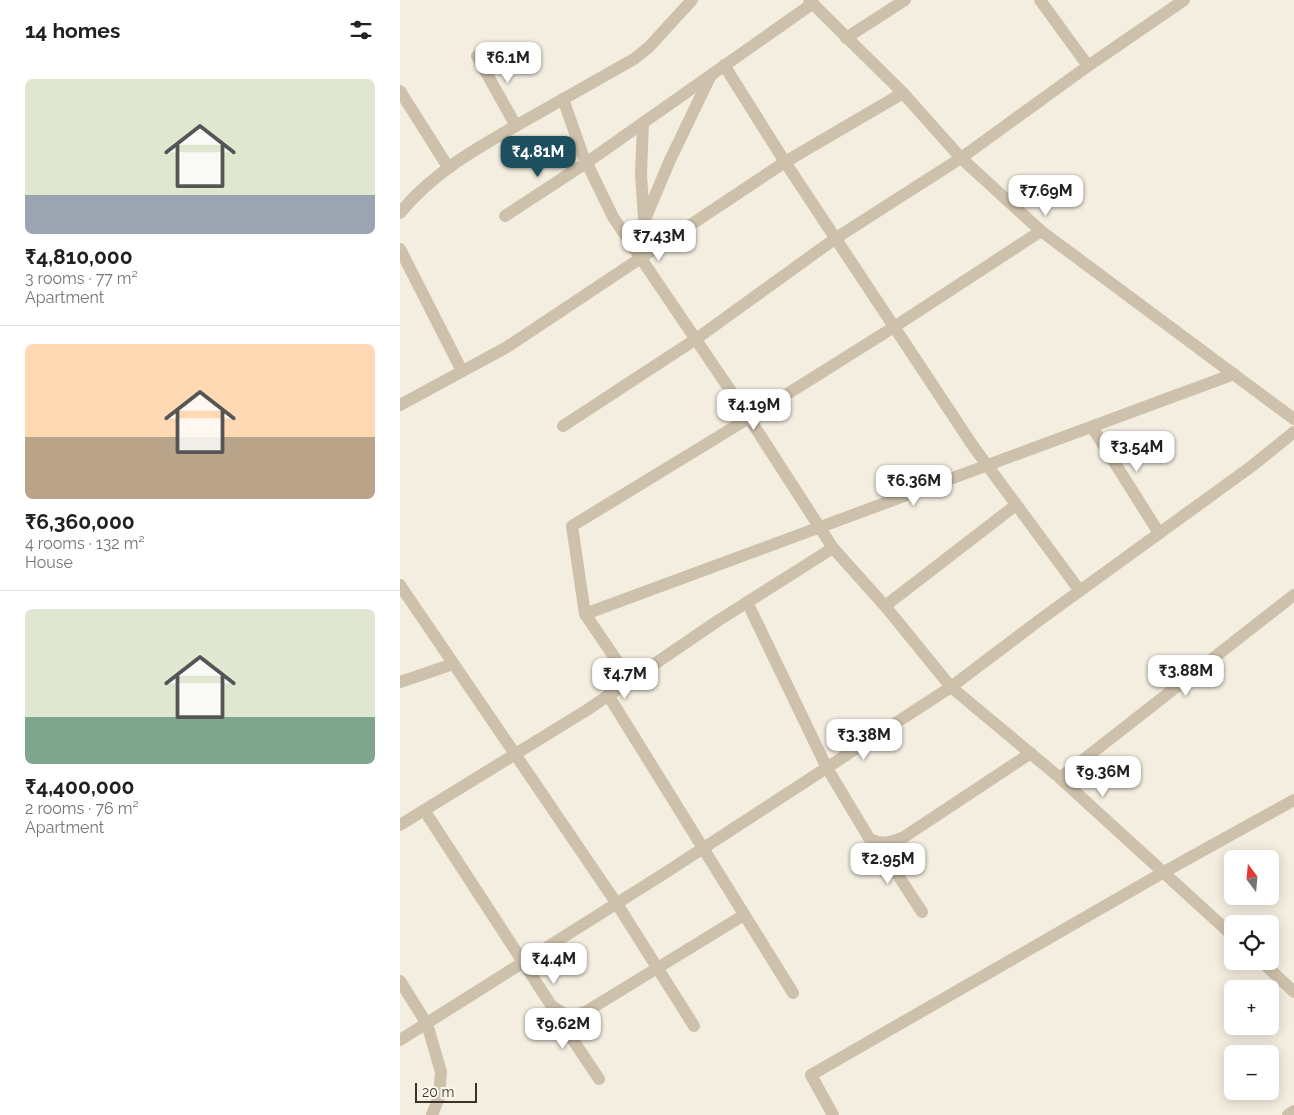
<!DOCTYPE html>
<html lang="en">
<head>
<meta charset="utf-8">
<style>
  body { margin:0; font-family:Raleway,sans-serif; background:#f6f6f6; color:#202124; height:100vh; display:flex; flex-direction:column; font-size:19px; white-space:nowrap }
  * { box-sizing:border-box; margin:0 }
  p { font-size:16px; color:#757577 }
  .icon { flex:none; width:28px; height:28px; fill:none; stroke:currentColor; stroke-width:2; stroke-linecap:round; stroke-linejoin:round }
  .map { position:relative; flex:1; overflow:hidden }
  .drawer { display:flex; flex-direction:column; background:#fff; width:400px }
  .drawer>* { flex:none }
  .needle { width:32px; rotate:344deg }
  .controls { position:absolute; left:824px; top:850px; display:grid; gap:10px }
  .controls a { display:grid; place-items:center; width:55px; height:55px; border-radius:8px; background:#fff; box-shadow:0 2px 12px #0003; font-size:25px }
  .scale { position:absolute; left:15px; bottom:12px; width:62px; box-sizing:border-box; padding-left:5px; border:2px solid #3b332a; border-top:0; font-size:14px; line-height:18px; white-space:nowrap; color:#3b332a; -webkit-text-stroke:4px #fbf7ed; paint-order:stroke }
  .price { position:absolute; translate:-50% -42px; padding:0 11px; border-radius:10px; background:#fff; color:#222; font-size:16px; line-height:32px; filter:drop-shadow(0 1px 2px #0008) }
  .price::after { content:''; position:absolute; left:50%; top:30px; width:15px; height:11px; margin-left:-8px; background:inherit; clip-path:polygon(0 0,100% 0,50% 100%) }
  .price.selected { background:#1d4f5f; color:#fff }
  ul { padding:0; list-style:none }
  li { display:grid; align-content:center; gap:10px; height:265px; padding:0 25px }
  li+li { border-top:1px solid #e0e0e0 }
  li span { display:grid; place-items:center; height:155px; border-radius:8px; color:#555 }
  li>.icon { margin-inline-start:auto }
  span .icon { width:90px; height:90px; fill:#fffc; stroke-width:1 }
  li b { font-size:21px }
  h2 { display:flex; justify-content:space-between; align-items:center; height:60px; padding:0 25px; font-size:21px }
  main { display:flex; flex:1; min-height:0 }
  .map>svg:first-child { display:block }
  .lines { fill:none; stroke-linecap:round; stroke-linejoin:round }
  .street { stroke:#cec1ab; stroke-width:12 }
</style>
</head>
<body>
<main>
<section class="drawer">
<h2>14 homes<svg class="icon" aria-label="filters" viewBox="0 0 24 24"><path d="M4 7h16M4 17h16"/><circle cx="9" cy="7" r="2"/><circle cx="15" cy="17" r="2"/></svg></h2>
<ul>
<li><span style="background:linear-gradient(#dfe7d0 75%,#9aa5b1 0)"><svg class="icon" aria-label="home" viewBox="0 0 24 24"><path d="M3 11l9-7 9 7M6 9v11h12V9"/></svg></span><div><b>₹4,810,000</b><p>3 rooms · 77 m²</p><p>Apartment</p></div></li>
<li><span style="background:linear-gradient(#ffd9b3 60%,#b9a48a 0)"><svg class="icon" aria-label="home" viewBox="0 0 24 24"><path d="M3 11l9-7 9 7M6 9v11h12V9"/></svg></span><div><b>₹6,360,000</b><p>4 rooms · 132 m²</p><p>House</p></div></li>
<li><span style="background:linear-gradient(#dfe7d0 70%,#7fa58c 0)"><svg class="icon" aria-label="home" viewBox="0 0 24 24"><path d="M3 11l9-7 9 7M6 9v11h12V9"/></svg></span><div><b>₹4,400,000</b><p>2 rooms · 76 m²</p><p>Apartment</p></div></li>
</ul>
</section>
<div class="map">
<svg width="894" height="1115" viewBox="0 0 894 1115">
  <rect width="100%" height="100%" fill="#f4eee0"/>
  <g class="lines">
    <g class="street">
      <path d="M409,0L503,93L561,158L641,231L894,419"/>
      <path d="M640,0L688,66"/>
      <path d="M446,38L505,0"/>
      <path d="M77,56L116,126"/>
      <path d="M324,65L385,162L573,446L680,591"/>
      <path d="M0,91L48,167"/>
      <path d="M163,99L182,153L213,217L349,418L433,548L485,606L551,687L660,778L832,935"/>
      <path d="M243,123L241,175L244,219"/>
      <path d="M0,213C34,171 82,145 128,119C164,99 199,79 234,59L249,47L292,0"/>
      <path d="M105,216L186,163L412,4L413,0"/>
      <path d="M233,248L270,160L310,77"/>
      <path d="M0,249L62,371"/>
      <path d="M0,405L107,347L385,162L503,93"/>
      <path d="M163,426L296,339L436,238L561,158L688,66L784,0"/>
      <path d="M692,427L759,533"/>
      <path d="M0,585L217,904L294,1026"/>
      <path d="M347,602L427,768L469,838C482,846 491,842 504,837L631,753"/>
      <path d="M485,606L616,505"/>
      <path d="M185,614L834,374"/>
      <path d="M230,680L185,614L172,526L349,418L494,327L641,231"/>
      <path d="M0,682L53,664"/>
      <path d="M208,695L393,993"/>
      <path d="M660,778L894,595"/>
      <path d="M24,810L151,1005C165,1016 170,1018 187,1011L344,915"/>
      <path d="M0,825L187,710L319,620L433,548"/>
      <path d="M477,843L522,912"/>
      <path d="M861,961L894,992"/>
      <path d="M0,981L27,1024L41,1072L39,1097L32,1115"/>
      <path d="M153,1010L199,1079"/>
      <path d="M0,1040L265,873L551,687L641,619L852,466L894,432"/>
      <path d="M433,1115L411,1075L764,872L894,800"/>
      <path d="M888,1115L894,1111"/>
    </g>
  </g>
</svg>
<div class="controls">
<a><svg class="needle" viewBox="-14 -14 28 28"><path d="M0-13l5 13h-10z" fill="#e53935"/><path d="M0 13l5-13h-10z" fill="#757577"/></svg></a>
<a><svg class="icon" aria-label="locate" viewBox="0 0 24 24"><circle cx="12" cy="12" r="6"/><path d="M12 2v4M12 18v4M2 12h4M18 12h4"/></svg></a>
<a>+</a>
<a>−</a>
</div>
<div class="scale">20 m</div>
<b class="price" style="left:108px;top:84px">₹6.1M</b>
<b class="price selected" style="left:138px;top:178px">₹4.81M</b>
<b class="price" style="left:646px;top:217px">₹7.69M</b>
<b class="price" style="left:259px;top:262px">₹7.43M</b>
<b class="price" style="left:354px;top:431px">₹4.19M</b>
<b class="price" style="left:737px;top:473px">₹3.54M</b>
<b class="price" style="left:514px;top:507px">₹6.36M</b>
<b class="price" style="left:786px;top:697px">₹3.88M</b>
<b class="price" style="left:225px;top:700px">₹4.7M</b>
<b class="price" style="left:464px;top:761px">₹3.38M</b>
<b class="price" style="left:703px;top:798px">₹9.36M</b>
<b class="price" style="left:488px;top:885px">₹2.95M</b>
<b class="price" style="left:154px;top:985px">₹4.4M</b>
<b class="price" style="left:163px;top:1050px">₹9.62M</b>
</div>
</main>
</body>
</html>
